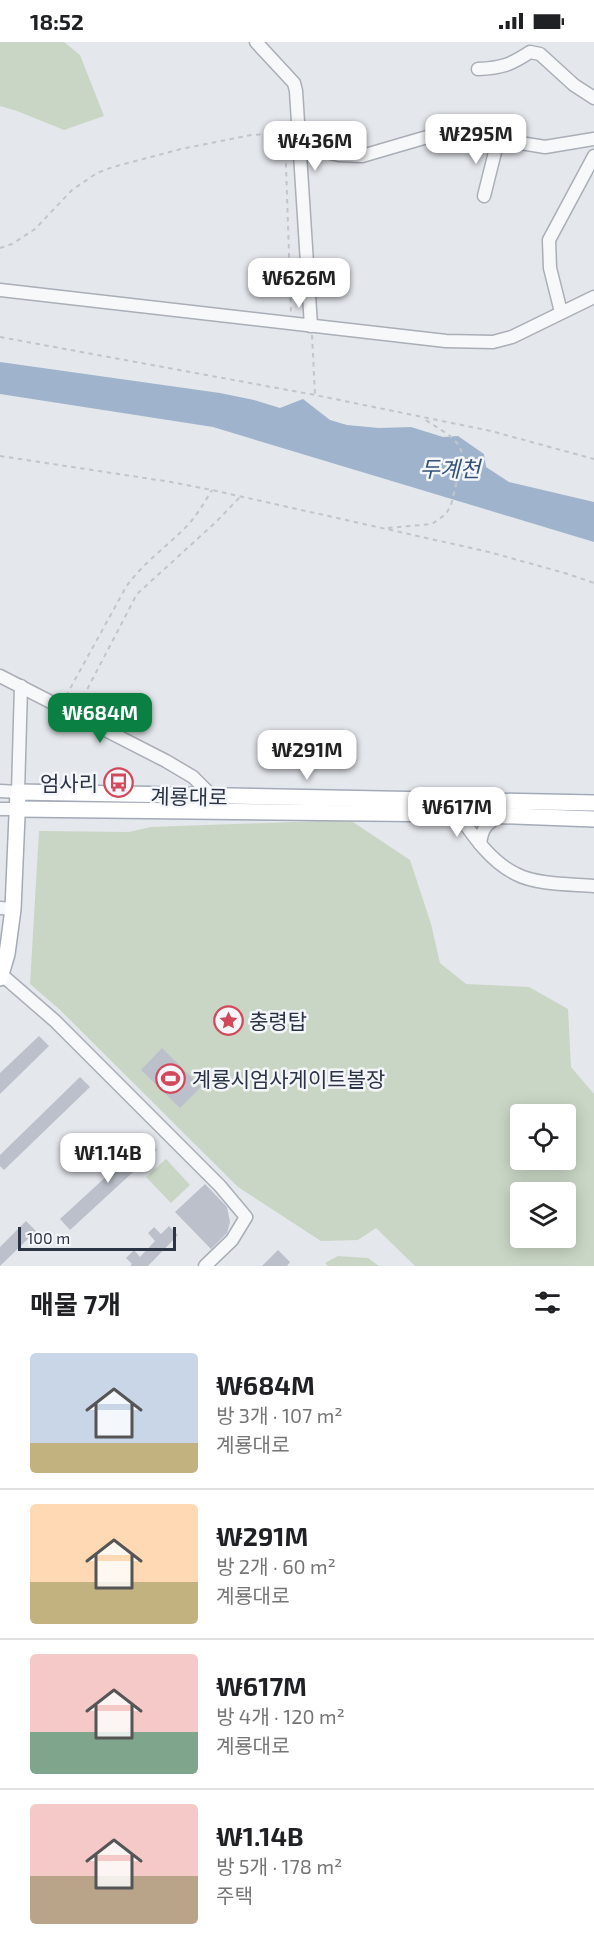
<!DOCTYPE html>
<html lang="ko">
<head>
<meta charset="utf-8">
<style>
  body { margin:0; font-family:"Exo 2","Noto Sans KR",sans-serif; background:#f2f2f2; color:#202124; height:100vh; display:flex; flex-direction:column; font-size:22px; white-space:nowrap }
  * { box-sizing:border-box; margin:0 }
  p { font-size:20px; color:#757577 }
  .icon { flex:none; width:33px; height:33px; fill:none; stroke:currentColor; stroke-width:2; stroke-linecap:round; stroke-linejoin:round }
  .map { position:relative; height:1224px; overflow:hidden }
  .panel { display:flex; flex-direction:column; background:#fff; flex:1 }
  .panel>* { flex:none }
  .buttons { position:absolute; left:510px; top:1062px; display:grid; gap:12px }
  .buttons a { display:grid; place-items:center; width:66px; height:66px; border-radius:6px; background:#fff; box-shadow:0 3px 15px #0003; font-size:30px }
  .scale { position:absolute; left:18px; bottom:15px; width:158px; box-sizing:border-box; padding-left:6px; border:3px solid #2b3445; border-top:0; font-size:16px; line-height:21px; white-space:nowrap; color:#2b3445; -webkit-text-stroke:4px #f4f6f9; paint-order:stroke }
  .price { position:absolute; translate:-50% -51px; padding:0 14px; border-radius:12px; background:#fff; color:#222; font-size:20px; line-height:39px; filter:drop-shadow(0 2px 3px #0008) }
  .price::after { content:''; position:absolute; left:50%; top:36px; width:18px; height:14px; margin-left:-9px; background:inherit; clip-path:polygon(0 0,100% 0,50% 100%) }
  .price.on { background:#0b8043; color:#fff }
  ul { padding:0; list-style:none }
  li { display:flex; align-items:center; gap:18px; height:150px; padding:0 30px }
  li+li { border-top:2px solid #e0e0e0 }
  li span { display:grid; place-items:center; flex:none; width:168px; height:120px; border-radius:6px; color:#555 }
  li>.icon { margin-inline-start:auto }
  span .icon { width:72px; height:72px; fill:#fffc; stroke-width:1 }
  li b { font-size:26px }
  h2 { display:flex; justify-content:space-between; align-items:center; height:72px; padding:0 30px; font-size:26px }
  .status { display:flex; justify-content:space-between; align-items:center; height:42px; padding:0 30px; background:#fff; direction:ltr }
  .status svg { height:16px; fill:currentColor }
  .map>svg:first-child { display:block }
  .green { fill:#c9d6c5; fill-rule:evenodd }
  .water { fill:#9fb4cc }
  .building { fill:#bbc0ca }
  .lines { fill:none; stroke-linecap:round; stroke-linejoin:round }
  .minor-casing { stroke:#a9aeb7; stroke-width:15 }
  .major-casing { stroke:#a3abb8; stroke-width:18 }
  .path { stroke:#c2c5cb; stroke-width:2; stroke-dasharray:4.5 4.5; stroke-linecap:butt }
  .minor { stroke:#f7f8fa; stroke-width:12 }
  .major { stroke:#fff; stroke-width:15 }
  .labels { text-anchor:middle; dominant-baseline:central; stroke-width:5; stroke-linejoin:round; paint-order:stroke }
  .poi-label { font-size:21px; fill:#2b3445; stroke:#f4f6f9; text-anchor:start }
  .street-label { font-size:21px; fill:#2b3445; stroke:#f4f6f9 }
  .water-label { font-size:22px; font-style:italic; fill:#34527a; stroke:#f4f6f9 }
</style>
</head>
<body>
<div class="status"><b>18:52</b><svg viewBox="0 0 49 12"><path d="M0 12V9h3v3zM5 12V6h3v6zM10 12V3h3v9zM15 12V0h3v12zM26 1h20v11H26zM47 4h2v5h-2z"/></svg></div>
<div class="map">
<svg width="594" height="1224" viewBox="0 0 594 1224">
  <rect width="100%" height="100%" fill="#e4e7ec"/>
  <g class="green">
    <path d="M0,0H64L80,13L104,74L64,88L17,69L0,64Z"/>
    <path d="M350,778L410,818L431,882L440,921L466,942L529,945L568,967L571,1025L594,1052V1224H415L376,1186L358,1198L321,1199L238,1145L59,967L30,942L39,789L129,790L151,785ZM520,1072H566V1118H520ZM520,1150H566V1196H520Z"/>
    <path d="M166,1117L190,1143L171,1161L146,1135Z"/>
    <path d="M338,1214L368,1216L379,1224H328L325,1221Z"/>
  </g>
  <path class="water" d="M0,320L220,351L254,358L280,366L303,357L330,378L347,383L379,386L411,385L443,395L458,394L484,412L486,425L509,440L594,460V500L213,385L0,352Z"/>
  <g class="building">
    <path d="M39,994L49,1004L0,1052V1031Z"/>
    <path d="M162,1006L201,1045L180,1066L141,1028Z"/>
    <path d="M80,1035L90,1045L4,1128L0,1124V1113Z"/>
    <path d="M147,1097L157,1108L70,1188L60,1177Z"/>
    <path d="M205,1142L227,1165L230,1180L227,1191L211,1207L175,1170Z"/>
    <path d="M26,1179L36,1189L0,1224V1205Z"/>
    <path d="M169,1184L178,1193L148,1224H130L132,1222L126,1216L134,1208L140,1215L155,1199L148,1191L154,1185L161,1192Z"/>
    <path d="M278,1208L290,1220L287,1224H262Z"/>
  </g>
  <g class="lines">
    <defs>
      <g id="minor">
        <path d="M256,0L294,41L296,49L311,284"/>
        <path d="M478,27C502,26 510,23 530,10L540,12L574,43L594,56"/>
        <path d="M298,99L315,107L339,113L362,114L458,86L496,97L545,105L594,97"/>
        <path d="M484,154L496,106V97"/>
        <path d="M0,248L446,299L493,300L512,295L594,255"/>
        <path d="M561,270L550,226L549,198L594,114"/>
        <path d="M0,634L166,719L193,735L212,754"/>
        <path d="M0,749L18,750L21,644"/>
        <path d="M0,767H18"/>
        <path d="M458,772C474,795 491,820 516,832C537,843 571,842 594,844"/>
        <path d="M480,802C482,786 486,782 499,774"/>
        <path d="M0,866L13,867"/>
        <path d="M2,933L55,979L220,1144L246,1175L232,1198L205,1224"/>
      </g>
      <g id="major">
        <path d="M18,767L458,772L594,777"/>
        <path d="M0,936L7,912L13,867L18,750L594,761"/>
      </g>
    </defs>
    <use href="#minor" class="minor-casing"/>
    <use href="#major" class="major-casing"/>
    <g class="path">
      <path d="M285,94L291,271"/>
      <path d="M0,206L12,202L35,187L72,148L97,131L113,125L181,107L251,93L276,92L287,94"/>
      <path d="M312,293L315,353"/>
      <path d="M0,295L315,353L491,389L594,417"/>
      <path d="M0,414L171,440L212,448L489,510L568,532L594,541"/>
      <path d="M388,486L432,482L446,472L451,463L463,414L459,403L449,393L424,377"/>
      <path d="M66,654L126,545C142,522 165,506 185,486C196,475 204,461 212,448"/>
      <path d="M79,663L137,552L217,479L240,455"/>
    </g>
    <use href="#minor" class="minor"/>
    <use href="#major" class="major"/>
  </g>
  <defs>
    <symbol id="bus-ring" viewBox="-11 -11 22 22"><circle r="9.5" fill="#f4f6f9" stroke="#d1495b" stroke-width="1.5"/><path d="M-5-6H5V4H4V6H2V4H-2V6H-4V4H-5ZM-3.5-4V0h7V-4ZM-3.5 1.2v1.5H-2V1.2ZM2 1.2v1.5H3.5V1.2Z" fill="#d1495b"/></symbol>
    <symbol id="sight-ring" viewBox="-11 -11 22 22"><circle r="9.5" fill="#f4f6f9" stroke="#d1495b" stroke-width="1.5"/><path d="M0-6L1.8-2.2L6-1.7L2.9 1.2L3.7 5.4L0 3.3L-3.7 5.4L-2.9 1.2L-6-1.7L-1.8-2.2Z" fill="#d1495b"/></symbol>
    <symbol id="stadium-ring" viewBox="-11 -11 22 22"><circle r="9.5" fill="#f4f6f9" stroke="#d1495b" stroke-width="1.5"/><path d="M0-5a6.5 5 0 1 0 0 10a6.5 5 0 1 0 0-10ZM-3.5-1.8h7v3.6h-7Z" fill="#d1495b"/></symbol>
  </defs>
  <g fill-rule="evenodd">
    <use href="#bus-ring" x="102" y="724" width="33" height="33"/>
    <use href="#sight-ring" x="212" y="962" width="33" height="33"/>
    <use href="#stadium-ring" x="154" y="1020" width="33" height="33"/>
  </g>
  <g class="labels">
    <g class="poi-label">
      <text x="98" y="740" text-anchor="end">엄사리</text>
      <text x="249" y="978">충령탑</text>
      <text x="192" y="1036">계룡시엄사게이트볼장</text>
    </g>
    <g class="street-label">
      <text transform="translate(189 754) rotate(1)">계룡대로</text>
    </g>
    <g class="water-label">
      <text x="450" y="426">두계천</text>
    </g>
  </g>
</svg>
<div class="buttons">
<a><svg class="icon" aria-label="locate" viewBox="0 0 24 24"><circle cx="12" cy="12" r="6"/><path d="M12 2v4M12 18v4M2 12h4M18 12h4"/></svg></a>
<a><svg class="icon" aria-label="layers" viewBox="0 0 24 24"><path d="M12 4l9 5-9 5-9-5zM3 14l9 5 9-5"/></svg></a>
</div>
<div class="scale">100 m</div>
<b class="price" style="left:476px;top:123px">₩295M</b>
<b class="price" style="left:315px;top:130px">₩436M</b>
<b class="price" style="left:299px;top:267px">₩626M</b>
<b class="price on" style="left:100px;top:702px">₩684M</b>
<b class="price" style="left:307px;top:739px">₩291M</b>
<b class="price" style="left:457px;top:796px">₩617M</b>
<b class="price" style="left:108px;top:1142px">₩1.14B</b>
</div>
<section class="panel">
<h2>매물 7개<svg class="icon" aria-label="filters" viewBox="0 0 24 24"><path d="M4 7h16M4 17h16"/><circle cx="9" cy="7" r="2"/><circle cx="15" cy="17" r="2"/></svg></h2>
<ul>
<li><span style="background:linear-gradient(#c9d6e8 75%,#c2b280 0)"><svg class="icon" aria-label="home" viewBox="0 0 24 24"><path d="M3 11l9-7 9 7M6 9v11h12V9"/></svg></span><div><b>₩684M</b><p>방 3개 · 107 m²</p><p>계룡대로</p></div></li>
<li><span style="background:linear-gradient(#ffd9b3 65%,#c2b280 0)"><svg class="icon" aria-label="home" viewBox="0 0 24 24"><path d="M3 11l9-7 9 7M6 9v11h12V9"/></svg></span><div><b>₩291M</b><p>방 2개 · 60 m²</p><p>계룡대로</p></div></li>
<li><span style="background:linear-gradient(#f6c9c9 65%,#7fa58c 0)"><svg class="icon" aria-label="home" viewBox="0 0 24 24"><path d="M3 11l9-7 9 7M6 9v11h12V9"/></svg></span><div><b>₩617M</b><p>방 4개 · 120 m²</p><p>계룡대로</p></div></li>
<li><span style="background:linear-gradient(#f6c9c9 60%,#b9a48a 0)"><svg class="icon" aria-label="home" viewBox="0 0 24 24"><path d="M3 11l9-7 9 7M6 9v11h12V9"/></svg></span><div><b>₩1.14B</b><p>방 5개 · 178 m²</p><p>주택</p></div></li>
</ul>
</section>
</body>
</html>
